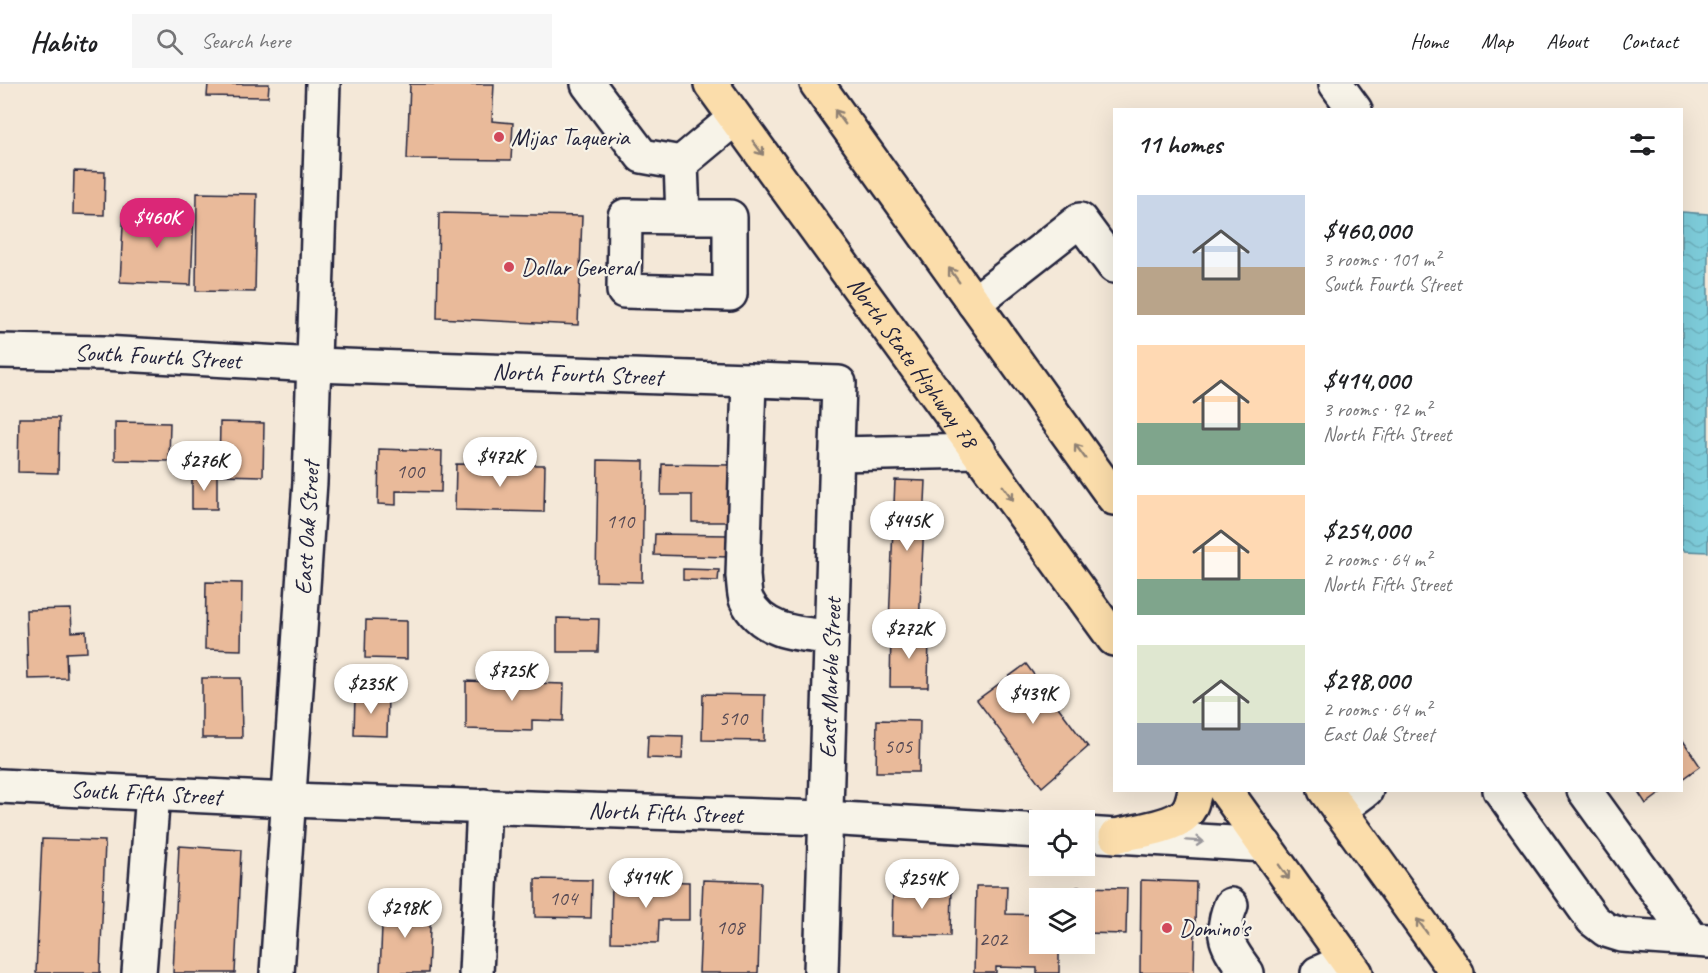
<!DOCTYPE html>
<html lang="en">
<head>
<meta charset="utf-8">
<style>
  body { margin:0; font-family:Caveat,sans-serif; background:#f6f6f6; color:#202124; height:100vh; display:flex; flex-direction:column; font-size:22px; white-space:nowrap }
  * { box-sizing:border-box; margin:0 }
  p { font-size:20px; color:#757577 }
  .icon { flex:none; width:33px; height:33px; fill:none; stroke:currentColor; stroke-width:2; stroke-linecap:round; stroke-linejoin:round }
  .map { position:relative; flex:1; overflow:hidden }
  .sheet { position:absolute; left:1113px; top:24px; width:570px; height:684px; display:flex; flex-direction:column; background:#fff; border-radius:0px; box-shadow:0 6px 24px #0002 }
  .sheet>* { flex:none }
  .fabs { position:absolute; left:1029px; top:726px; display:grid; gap:12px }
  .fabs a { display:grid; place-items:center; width:66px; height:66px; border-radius:0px; background:#fff; box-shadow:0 6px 24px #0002; font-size:30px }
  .price { position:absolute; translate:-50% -51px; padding:0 14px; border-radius:21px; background:#fff; color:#222; font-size:20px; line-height:39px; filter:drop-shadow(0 2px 3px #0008) }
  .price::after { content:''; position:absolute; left:50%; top:36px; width:18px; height:14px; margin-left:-9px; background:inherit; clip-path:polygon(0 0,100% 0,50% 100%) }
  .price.on { background:#db2777; color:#fff }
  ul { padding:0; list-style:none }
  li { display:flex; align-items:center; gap:18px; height:150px; padding:0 24px }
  li span { display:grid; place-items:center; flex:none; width:168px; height:120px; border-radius:0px; color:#555 }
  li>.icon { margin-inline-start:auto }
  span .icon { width:72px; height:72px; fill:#fffc; stroke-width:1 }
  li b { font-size:26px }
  h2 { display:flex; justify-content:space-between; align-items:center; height:72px; padding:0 24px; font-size:26px }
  header { display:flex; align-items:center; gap:36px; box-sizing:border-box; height:84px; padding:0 30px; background:#fff; border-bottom:2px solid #e0e0e0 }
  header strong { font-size:28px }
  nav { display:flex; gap:33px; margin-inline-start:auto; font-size:21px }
  .search { width:420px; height:54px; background:#f6f6f6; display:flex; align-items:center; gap:15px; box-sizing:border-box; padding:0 21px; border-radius:0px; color:#757577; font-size:22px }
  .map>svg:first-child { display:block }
  .water { fill:url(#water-waves); stroke:#59899b; stroke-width:1.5 }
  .building { fill:#e9ba9a; stroke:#22223b; stroke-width:1.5 }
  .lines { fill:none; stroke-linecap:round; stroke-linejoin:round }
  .minor-casing { stroke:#22223b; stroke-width:38 }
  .major-casing { stroke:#22223b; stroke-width:38 }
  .minor { stroke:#f7f3e8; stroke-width:33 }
  .major { stroke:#fbddab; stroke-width:33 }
  .oneway { stroke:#8e8073 }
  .oneway2 { stroke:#97959a }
  .poi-dot { fill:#d1495b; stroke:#f7f3e8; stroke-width:2 }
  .labels { text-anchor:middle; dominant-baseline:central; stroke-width:4.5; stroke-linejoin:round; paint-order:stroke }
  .number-label { font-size:21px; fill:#544853 }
  .poi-label { font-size:24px; fill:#22223b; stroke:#f7f3e8; text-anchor:start }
  .street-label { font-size:24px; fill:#22223b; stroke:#f7f3e8 }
</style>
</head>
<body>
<header>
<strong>Habito</strong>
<div class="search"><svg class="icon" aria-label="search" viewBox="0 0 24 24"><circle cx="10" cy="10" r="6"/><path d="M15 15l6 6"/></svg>Search here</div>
<nav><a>Home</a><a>Map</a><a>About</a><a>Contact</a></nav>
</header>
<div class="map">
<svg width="1708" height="889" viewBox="0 0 1708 889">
  <defs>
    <pattern id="water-waves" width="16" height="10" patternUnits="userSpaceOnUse" patternTransform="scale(1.5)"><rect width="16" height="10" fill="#7ecddb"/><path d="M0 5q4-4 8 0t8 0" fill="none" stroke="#6db0bd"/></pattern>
  </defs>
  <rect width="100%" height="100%" fill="#f4e8d8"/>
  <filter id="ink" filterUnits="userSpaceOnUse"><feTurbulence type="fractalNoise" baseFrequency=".0167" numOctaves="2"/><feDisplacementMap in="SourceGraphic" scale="12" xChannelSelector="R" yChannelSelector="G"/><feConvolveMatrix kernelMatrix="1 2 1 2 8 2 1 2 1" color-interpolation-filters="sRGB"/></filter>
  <g filter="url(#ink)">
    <path class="water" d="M1682,128L1708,130V468L1685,467L1682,463Z"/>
    <g class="building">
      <path d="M208,0H269L268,13L207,12Z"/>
      <path d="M410,0H494L492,37L513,39L511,76L407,75Z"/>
      <path d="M74,87L105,88L104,131L73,130Z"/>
      <path d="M197,109L257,110L255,208L196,207Z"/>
      <path d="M124,123L148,124L147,138L167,139L168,129L194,130L191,201L120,198Z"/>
      <path d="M439,129L582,132L578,241L437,234Z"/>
      <path d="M19,334H59L58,389L18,388Z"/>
      <path d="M115,338L170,339L169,377L115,376Z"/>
      <path d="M220,338L264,339L263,392L219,391Z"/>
      <path d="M379,365L442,367L441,408L396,407V421L378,420Z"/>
      <path d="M598,376L644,377L642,498L596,497Z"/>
      <path d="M456,380L545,381L544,428L455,426Z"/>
      <path d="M662,380L730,381V438H692V411H661Z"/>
      <rect x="192" y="391" width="25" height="34"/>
      <path d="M895,396L926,397L919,542L889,539Z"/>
      <path d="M655,450L729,451V473L654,471Z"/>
      <path d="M683,485L719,486L718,497L683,496Z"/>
      <path d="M206,498L242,499L241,566L205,565Z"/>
      <path d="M71,525L72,548L86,547L87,568L66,569L67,594L28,595L26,526Z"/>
      <path d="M557,534L599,535L598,568H557Z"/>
      <path d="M366,536L407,537V575L365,574Z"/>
      <path d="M891,548L929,549L928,603H890Z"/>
      <path d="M1026,580L1088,663L1042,703L977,616Z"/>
      <path d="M493,586L531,587V599L564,600L563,637L532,636V647L466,645V597L493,598Z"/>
      <path d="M202,594H241L242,654H202Z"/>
      <path d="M703,610L765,611L764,657L702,656Z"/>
      <path d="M355,611L388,612L387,652L354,651Z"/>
      <path d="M877,636L920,637L919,688H876Z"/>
      <path d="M648,651L683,652L682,675L647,674Z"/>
      <path d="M1682,655L1700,682L1682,695Z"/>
      <path d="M1637,706H1665L1646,720Z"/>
      <path d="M42,755L105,757L100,889H36Z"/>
      <path d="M179,762L241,766L235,889H173Z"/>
      <path d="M535,795L592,796L591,834L535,833Z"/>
      <path d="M612,796L689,798V836H659L658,859L611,858Z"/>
      <path d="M703,796L761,798L758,889H699Z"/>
      <path d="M1141,796L1196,798L1194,889H1140Z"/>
      <path d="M893,801L952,802L951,852L892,851Z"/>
      <path d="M976,802H1007L1006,830L1040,831V860H1059V889H1037V884L996,883V889H974Z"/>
      <path d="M1077,803L1127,804L1126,850L1084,849V814H1076Z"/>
      <path d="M383,820L431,822L428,889H380Z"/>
    </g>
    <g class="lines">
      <defs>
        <g id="minor">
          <path d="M588,0L642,72L681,79"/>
          <path d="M1336,0L1355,26"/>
          <path d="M681,79L683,133L625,132L624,207L730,210V133H683"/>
          <path d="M681,79L735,34"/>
          <path d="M974,219L1080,136L1114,182"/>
          <path id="s1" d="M0,267L103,269L315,281L839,299L821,889"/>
          <path d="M749,296L743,492C744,499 744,509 746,515C761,549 800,550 831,553"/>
          <path d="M837,370L979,367"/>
          <path id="s2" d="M0,702L290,716L825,734L1040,747"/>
          <path d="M1500,706L1593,836L1606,846L1622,851L1708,857"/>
          <path d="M1584,706L1691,854"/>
          <path d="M1339,726L1366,706"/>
          <path d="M1084,750L1265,761"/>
          <path d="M1231,821C1218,852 1229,864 1247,889"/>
          <path d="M139,889L153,709"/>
          <path id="s3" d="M277,889L310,398L323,0"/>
          <path d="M476,889L484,722"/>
          <path d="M1318,889L1347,876"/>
        </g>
        <g id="major">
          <path id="s4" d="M711,0L1114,555"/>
          <path d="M817,0L1114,414"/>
          <path d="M1225,706L1356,889"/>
          <path d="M1325,706L1457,889"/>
          <path d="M1116,752C1135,747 1168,744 1183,732C1191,726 1193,715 1195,706"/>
        </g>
      </defs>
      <use href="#minor" class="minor-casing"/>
      <use href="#major" class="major-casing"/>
      <use href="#minor" class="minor"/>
      <use href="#major" class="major"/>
    </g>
    <defs><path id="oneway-shaft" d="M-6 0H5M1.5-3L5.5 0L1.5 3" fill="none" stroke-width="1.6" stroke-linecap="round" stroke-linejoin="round" transform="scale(1.5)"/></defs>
    <g class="oneway">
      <use href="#oneway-shaft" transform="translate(840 33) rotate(-126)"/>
      <use href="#oneway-shaft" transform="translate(758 64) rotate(54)"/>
      <use href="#oneway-shaft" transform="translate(954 191) rotate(-126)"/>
      <use href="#oneway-shaft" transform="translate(1080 367) rotate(-126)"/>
      <use href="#oneway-shaft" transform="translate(1008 409) rotate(54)"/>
      <use href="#oneway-shaft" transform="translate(1284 788) rotate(55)"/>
      <use href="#oneway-shaft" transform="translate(1422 842) rotate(-126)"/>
    </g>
    <use class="oneway2" href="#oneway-shaft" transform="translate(1195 757) rotate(4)"/>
  </g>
  <g class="poi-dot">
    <circle cx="499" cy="53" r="6"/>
    <circle cx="509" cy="183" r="6"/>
    <circle cx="1167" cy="844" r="6"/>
  </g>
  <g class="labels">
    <g class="number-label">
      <text x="410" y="387">100</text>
      <text x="620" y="437">110</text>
      <text x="733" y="634">510</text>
      <text x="898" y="662">505</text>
      <text x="563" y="814">104</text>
      <text x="730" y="843">108</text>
      <text x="993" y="855">202</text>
    </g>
    <g class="poi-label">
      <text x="511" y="53">Mijas Taqueria</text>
      <text x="521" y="183">Dollar General</text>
      <text x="1179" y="844">Domino's</text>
    </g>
    <g class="street-label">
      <text stroke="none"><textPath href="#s1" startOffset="158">South Fourth Street</textPath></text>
      <text stroke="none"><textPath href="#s4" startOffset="344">North State Highway 78</textPath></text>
      <text stroke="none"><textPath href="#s1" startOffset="578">North Fourth Street</textPath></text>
      <text stroke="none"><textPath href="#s3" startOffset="446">East Oak Street</textPath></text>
      <text transform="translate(830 594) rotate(-88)">East Marble Street</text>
      <text stroke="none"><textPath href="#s2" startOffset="146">South Fifth Street</textPath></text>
      <text stroke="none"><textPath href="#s2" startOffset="666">North Fifth Street</textPath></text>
    </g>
  </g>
</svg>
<div class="fabs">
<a><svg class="icon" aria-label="locate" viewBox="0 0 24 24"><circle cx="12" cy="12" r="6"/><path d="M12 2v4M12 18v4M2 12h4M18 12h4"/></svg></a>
<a><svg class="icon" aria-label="layers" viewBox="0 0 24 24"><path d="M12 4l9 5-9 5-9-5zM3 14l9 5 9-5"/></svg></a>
</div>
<b class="price on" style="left:157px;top:165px">$460K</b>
<b class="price" style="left:500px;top:404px">$472K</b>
<b class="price" style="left:204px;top:408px">$276K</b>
<b class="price" style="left:907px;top:468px">$445K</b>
<b class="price" style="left:909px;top:576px">$272K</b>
<b class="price" style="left:512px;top:618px">$725K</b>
<b class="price" style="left:371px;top:631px">$235K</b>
<b class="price" style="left:1033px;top:641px">$439K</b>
<b class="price" style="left:646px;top:825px">$414K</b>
<b class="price" style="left:922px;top:826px">$254K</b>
<b class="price" style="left:405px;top:855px">$298K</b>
<section class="sheet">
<h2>11 homes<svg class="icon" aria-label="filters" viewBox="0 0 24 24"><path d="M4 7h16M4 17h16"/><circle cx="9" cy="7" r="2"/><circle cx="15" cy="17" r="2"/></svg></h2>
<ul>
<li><span style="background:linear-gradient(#c9d6e8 60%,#b9a48a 0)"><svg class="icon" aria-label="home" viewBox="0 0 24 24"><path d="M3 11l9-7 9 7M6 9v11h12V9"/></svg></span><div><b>$460,000</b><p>3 rooms · 101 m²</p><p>South Fourth Street</p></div></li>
<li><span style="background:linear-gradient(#ffd9b3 65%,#7fa58c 0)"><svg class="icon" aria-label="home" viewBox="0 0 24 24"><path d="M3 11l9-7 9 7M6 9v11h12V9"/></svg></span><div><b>$414,000</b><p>3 rooms · 92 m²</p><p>North Fifth Street</p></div></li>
<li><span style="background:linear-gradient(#ffd9b3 70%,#7fa58c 0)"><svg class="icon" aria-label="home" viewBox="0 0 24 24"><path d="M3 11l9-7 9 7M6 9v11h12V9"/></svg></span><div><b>$254,000</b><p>2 rooms · 64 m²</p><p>North Fifth Street</p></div></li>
<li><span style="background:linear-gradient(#dfe7d0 65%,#9aa5b1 0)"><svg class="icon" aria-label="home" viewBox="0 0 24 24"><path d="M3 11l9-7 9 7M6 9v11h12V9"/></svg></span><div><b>$298,000</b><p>2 rooms · 64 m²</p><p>East Oak Street</p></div></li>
</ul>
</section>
</div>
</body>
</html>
